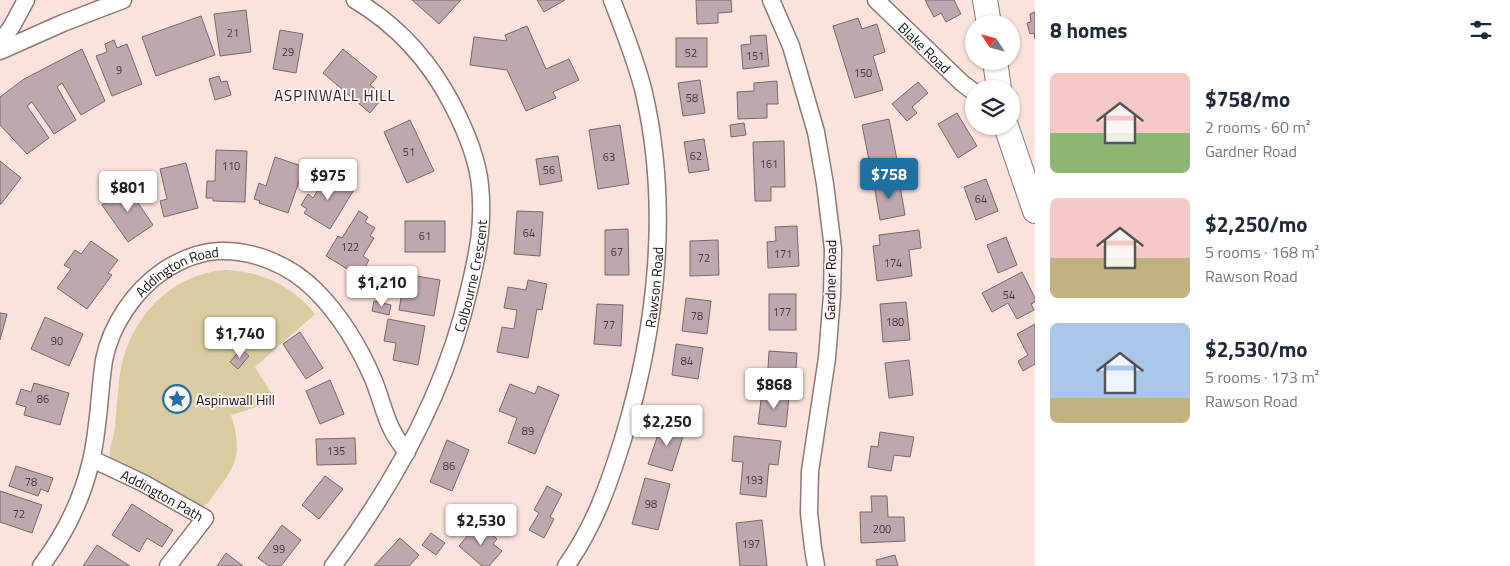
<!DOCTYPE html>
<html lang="en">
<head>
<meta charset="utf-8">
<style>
  body { margin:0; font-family:"Titillium Web",sans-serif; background:#f6f6f7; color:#1f2937; height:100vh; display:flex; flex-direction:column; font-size:19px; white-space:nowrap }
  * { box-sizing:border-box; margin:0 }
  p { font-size:16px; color:#747a83 }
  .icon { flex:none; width:28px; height:28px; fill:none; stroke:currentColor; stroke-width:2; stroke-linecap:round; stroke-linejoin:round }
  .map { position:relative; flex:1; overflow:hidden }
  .sheet { display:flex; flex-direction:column; background:#fff; width:475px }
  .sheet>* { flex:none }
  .needle { width:32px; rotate:306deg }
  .fabs { position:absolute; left:965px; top:15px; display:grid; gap:10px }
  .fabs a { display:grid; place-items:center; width:55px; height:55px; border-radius:50%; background:#fff; box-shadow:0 1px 4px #0004; font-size:25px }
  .price { position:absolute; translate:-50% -42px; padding:0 11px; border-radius:5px; background:#fff; color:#222; font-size:16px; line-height:32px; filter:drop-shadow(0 1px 2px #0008) }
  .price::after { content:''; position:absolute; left:50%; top:30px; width:15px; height:11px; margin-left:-8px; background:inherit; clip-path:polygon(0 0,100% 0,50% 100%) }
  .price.selected { background:#206fa1; color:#fff }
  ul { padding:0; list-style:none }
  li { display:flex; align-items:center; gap:15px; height:125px; padding:0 15px }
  li span { display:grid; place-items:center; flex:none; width:140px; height:100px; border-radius:8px; color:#555 }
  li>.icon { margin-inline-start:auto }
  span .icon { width:60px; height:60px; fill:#fffc; stroke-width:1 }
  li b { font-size:21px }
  h2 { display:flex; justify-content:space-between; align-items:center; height:60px; padding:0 15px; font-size:21px }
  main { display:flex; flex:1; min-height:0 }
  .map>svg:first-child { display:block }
  .green { fill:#d9cca0 }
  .building { fill:#bfa8ad; stroke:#7b666b }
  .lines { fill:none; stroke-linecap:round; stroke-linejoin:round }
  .street-casing { stroke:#8d7873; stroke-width:19 }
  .secondary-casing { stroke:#8d7873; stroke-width:26 }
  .street { stroke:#fff; stroke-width:16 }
  .secondary { stroke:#fff; stroke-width:24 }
  .labels { text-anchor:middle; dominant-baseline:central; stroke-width:4; stroke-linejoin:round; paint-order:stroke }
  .number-label { font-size:11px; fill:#433837 }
  .street-label { font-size:14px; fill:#1a1210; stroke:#fdf3f1 }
  .poi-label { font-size:14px; fill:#1a1210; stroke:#fdf3f1; text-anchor:start }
  .neighbourhood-label { font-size:15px; letter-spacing:1px; fill:#362521; stroke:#fdf3f1 }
</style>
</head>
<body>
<main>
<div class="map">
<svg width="1035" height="566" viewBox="0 0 1035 566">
  <rect width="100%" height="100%" fill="#fae2dd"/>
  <path class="green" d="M225,270C261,271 292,286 315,314L255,367L276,401L231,415C245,460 233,467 208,503L204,506H197L113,460L110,457C109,450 111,445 113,438C115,431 115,423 116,416C118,397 118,377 123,359C137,310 175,274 225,270Z"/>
  <g class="building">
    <path d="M412,0H461L439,24Z"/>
    <path d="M537,0H565L544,12Z"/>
    <path d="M696,0H731L732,12L718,13V23L697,24Z"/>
    <path d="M925,0H954L961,14L946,22L941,13L934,17Z"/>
    <path d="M246,10L251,52L220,56L214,14Z"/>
    <path d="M1035,12V39L1034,33L1030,34L1027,23L1031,22L1030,14Z"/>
    <path d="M201,16L215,55L156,76L142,37Z"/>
    <path d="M858,18L862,29L877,24L885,52L873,56L883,90L855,98L833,26Z"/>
    <path d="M527,26L546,69L569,59L579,80L553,92L556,98L526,111L507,70L470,65L474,37L507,41L505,35Z"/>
    <path d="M280,30L303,34L296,73L273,69Z"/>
    <path d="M766,35L769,66L743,69L741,45L751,44L750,36Z"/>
    <rect x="676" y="38" width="31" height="29"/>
    <path d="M114,40L117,48L127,44L142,84L112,96L96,56L107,52L105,44Z"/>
    <path d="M82,49L105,101L81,115L62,83L57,87L76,120L54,134L32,102L27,106L49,138L27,154L0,125V97L24,79Z"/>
    <path d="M343,49L377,77L370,85L384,96L370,113L323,73Z"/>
    <path d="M219,76L221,82L227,81L231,95L215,100L209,79Z"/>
    <path d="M700,80L705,113L683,116L678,83Z"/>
    <path d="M777,81L778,104H767V118L738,119L737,92L754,91V83Z"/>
    <path d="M918,82L928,93L912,107L917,113L907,121L892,104Z"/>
    <path d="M957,113L977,146L958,158L938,124Z"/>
    <path d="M889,119L897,160L870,165L862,125Z"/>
    <path d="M410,120L434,171L407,183L384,132Z"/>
    <path d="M744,123L746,135L731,137L730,125Z"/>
    <path d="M620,125L629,184L598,189L589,130Z"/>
    <path d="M704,139L709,170L689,173L684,142Z"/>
    <path d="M784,141L785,187H771V201H755L753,142Z"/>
    <path d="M216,150L247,151L245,202L213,201V198H206L207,181H215Z"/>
    <path d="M558,156L562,181L540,185L536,159Z"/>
    <path d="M275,157L304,167L288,213L259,203L260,201L254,199L259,183L266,186Z"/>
    <path d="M0,161L21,178L1,204H0Z"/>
    <path d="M186,163L198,208L164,217L160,201L167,199L160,169Z"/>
    <path d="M151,172L153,180L136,184L134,177Z"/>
    <path d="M329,172L355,188L330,229L304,213L307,209L301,205L308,194L313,198Z"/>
    <path d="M986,179L998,211L976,220L964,187Z"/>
    <path d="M899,180L905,215L880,220L874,184Z"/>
    <path d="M132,184L141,197L136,200L153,225L128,242L102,205Z"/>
    <path d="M359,211L368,217L365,222L375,228L370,236L374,238L363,256L369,260L361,274L354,270L352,272L326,256L338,236L342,238Z"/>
    <path d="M517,211L543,212L540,256L514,254Z"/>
    <rect x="405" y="221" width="40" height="31"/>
    <path d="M797,226L799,266L768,268L767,242L776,241L775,227Z"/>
    <path d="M628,229L629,275H605V230Z"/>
    <path d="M919,230L921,248L909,250L912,276L877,281L873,246L880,245L879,235Z"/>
    <path d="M1006,237L1017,265L998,273L987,245Z"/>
    <path d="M718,240L719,275L690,276V241Z"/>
    <path d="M91,241L118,260L108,273L112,275L87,309L57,288L71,269L64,265L75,250L81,254Z"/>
    <path d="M1022,272L1035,298V302L1031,304L1034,310L1017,319L1008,303L992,312L982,293Z"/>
    <path d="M405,274L440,280L434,316L399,310Z"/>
    <path d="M528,280L547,284L542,310L537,309L528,358L497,352L502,327L514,329L517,310L504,308L508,287L526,290Z"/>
    <rect x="769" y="294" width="27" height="36"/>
    <path d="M686,298L711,301L707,334L682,331Z"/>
    <path d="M374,301L391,305L389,315L372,311Z"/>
    <path d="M906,302L910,340L883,342L880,304Z"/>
    <path d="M597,304L623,305L621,346L594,344Z"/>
    <path d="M0,313L7,314L0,340Z"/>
    <path d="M45,317L83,334L69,366L31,349Z"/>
    <path d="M388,319L425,326L418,365L393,360L396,343L384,341Z"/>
    <path d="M1035,324V364L1023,371L1018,361L1028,355L1017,334Z"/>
    <path d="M300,332L323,368L306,379L283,344Z"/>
    <path d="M676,344L703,348L698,379L672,375Z"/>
    <path d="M241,349L249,356L238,369L230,362Z"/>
    <path d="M769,351L797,353L795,385L767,384Z"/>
    <path d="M909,360L913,395L889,398L885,363Z"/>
    <path d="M330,380L344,414L320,424L306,391Z"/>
    <path d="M34,383L69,393L60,425L24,415L26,407L16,404L21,389L31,392Z"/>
    <path d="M510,384L535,394L538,386L559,395L535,454L508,443L517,418L499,411Z"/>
    <path d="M762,392L789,396L786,427L758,424Z"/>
    <path d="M662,423L685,430L672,471L648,464Z"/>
    <path d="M880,432L914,437L910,457L894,455L891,471L868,467L871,446L878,447Z"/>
    <path d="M734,436L781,441L778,465L769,464L766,497L740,494L743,462L732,461Z"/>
    <path d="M355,438L356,464L317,465L316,439Z"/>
    <path d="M447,440L469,450L452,491L430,482Z"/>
    <path d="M16,466L53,478L48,492L41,489L38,496L9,486Z"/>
    <path d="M325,476L343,489L319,519L302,505Z"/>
    <path d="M645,478L670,484L658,530L632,524Z"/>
    <path d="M547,486L562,494L550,517L554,519L544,538L529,530L539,513L534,510Z"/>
    <path d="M0,491L42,505L32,533L0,522Z"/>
    <path d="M871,496H887L888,517H904L905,541L861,543L860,512H872Z"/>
    <path d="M132,504L173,530L162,547L147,538L139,552L112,535Z"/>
    <path d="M762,520L767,566H740L736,523Z"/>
    <path d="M478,523L497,539L493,544L502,551L489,566H482L459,546Z"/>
    <path d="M282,525L301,540L281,566H269L258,558Z"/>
    <path d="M431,533L445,543L436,555L422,545Z"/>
    <path d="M400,538L419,555L409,566H374Z"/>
    <path d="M97,545L130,566H83Z"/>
    <path d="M226,553L243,566H217Z"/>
    <path d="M895,555L898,566H877L876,560Z"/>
  </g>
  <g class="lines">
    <defs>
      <g id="street">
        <path d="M771,0L791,46L816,132L825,184L833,249L832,295L827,358L810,471L809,513L813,548L816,566"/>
        <path id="s1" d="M876,0L962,83L974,92"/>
        <path d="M0,43L12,26L26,0"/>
        <path d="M0,51L63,23L123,0"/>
        <path id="s2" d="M92,459L143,483L205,518L168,566"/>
        <path id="s3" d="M41,566C65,534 82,500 91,461C99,428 99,394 104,360C111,325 134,291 163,271C180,260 198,252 219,251C254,250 290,265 315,290C340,315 360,348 374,381C385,409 386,428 407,452"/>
        <path id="s4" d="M333,566C395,483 446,391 469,290C478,252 484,225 480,185C477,156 465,129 452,104C429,60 397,25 355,0"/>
        <path id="s5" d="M566,566C594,527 609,484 623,439C657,328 670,206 644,93C637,63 623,28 612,0"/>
      </g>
      <g id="secondary">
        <path d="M985,0L989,24"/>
        <path d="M995,61L999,89"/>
        <path d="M1006,126L1035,211"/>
      </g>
    </defs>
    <use href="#street" class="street-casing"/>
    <use href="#secondary" class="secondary-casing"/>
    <use href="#street" class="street"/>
    <use href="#secondary" class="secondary"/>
  </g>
  <defs>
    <symbol id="sight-ring" viewBox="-11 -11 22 22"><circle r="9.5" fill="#fdf3f1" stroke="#206fa1" stroke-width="1.5"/><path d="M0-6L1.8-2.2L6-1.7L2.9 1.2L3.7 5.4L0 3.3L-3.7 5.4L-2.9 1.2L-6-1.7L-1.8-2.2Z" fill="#206fa1"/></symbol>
  </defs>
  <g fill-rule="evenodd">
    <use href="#sight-ring" x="161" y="383" width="32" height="32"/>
  </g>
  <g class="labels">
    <g class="number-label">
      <text x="233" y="33">21</text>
      <text x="288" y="52">29</text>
      <text x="691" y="53">52</text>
      <text x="755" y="56">151</text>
      <text x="119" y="70">9</text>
      <text x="863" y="73">150</text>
      <text x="692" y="98">58</text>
      <text x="409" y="152">51</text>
      <text x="696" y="156">62</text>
      <text x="609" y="157">63</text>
      <text x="769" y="164">161</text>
      <text x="231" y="166">110</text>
      <text x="549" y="170">56</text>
      <text x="981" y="199">64</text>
      <text x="529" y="233">64</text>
      <text x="425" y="236">61</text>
      <text x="350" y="247">122</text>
      <text x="617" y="252">67</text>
      <text x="783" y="254">171</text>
      <text x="704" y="258">72</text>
      <text x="893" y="263">174</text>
      <text x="1009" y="295">54</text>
      <text x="782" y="312">177</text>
      <text x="697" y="316">78</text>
      <text x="895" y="322">180</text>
      <text x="609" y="325">77</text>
      <text x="57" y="341">90</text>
      <text x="687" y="361">84</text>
      <text x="43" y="399">86</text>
      <text x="528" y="431">89</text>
      <text x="336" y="451">135</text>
      <text x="449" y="466">86</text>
      <text x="754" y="480">193</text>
      <text x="31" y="482">78</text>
      <text x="651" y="504">98</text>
      <text x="19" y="514">72</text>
      <text x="882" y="529">200</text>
      <text x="751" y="544">197</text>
      <text x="279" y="549">99</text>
    </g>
    <g class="street-label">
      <text stroke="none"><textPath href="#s1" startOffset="68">Blake Road</textPath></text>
      <text stroke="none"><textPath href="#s3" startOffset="341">Addington Road</textPath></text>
      <text stroke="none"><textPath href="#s4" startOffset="324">Colbourne Crescent</textPath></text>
      <text transform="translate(830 280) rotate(-89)">Gardner Road</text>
      <text stroke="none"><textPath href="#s5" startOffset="295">Rawson Road</textPath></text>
      <text stroke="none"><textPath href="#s2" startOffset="79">Addington Path</textPath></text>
    </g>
    <g class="poi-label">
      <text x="196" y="399">Aspinwall Hill</text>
    </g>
    <g class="neighbourhood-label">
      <text x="335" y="95">ASPINWALL HILL</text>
    </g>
  </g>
</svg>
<div class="fabs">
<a><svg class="needle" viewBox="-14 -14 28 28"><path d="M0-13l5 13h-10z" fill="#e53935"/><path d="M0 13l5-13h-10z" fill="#747a83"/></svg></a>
<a><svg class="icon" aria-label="layers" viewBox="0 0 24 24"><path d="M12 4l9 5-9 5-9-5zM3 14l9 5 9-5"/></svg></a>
</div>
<b class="price selected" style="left:889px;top:200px">$758</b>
<b class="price" style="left:328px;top:201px">$975</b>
<b class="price" style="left:128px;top:213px">$801</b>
<b class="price" style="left:382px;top:308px">$1,210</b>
<b class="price" style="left:240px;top:359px">$1,740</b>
<b class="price" style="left:774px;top:410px">$868</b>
<b class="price" style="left:667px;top:447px">$2,250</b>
<b class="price" style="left:481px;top:546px">$2,530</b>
</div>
<section class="sheet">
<h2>8 homes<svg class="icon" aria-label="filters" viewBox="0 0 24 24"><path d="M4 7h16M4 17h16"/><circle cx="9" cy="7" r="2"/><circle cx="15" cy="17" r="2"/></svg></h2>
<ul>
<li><span style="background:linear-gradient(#f6c9c9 60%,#8fb573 0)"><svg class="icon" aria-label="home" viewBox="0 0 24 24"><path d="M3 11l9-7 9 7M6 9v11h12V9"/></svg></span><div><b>$758/mo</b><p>2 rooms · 60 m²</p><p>Gardner Road</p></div></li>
<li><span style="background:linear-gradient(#f6c9c9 60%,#c2b280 0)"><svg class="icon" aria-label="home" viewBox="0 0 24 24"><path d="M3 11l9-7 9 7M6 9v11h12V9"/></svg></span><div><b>$2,250/mo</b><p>5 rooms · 168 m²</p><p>Rawson Road</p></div></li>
<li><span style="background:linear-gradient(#a9c7e8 75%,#c2b280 0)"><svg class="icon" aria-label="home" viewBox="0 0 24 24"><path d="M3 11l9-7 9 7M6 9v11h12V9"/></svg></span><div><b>$2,530/mo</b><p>5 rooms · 173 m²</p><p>Rawson Road</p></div></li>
</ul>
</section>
</main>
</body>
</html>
